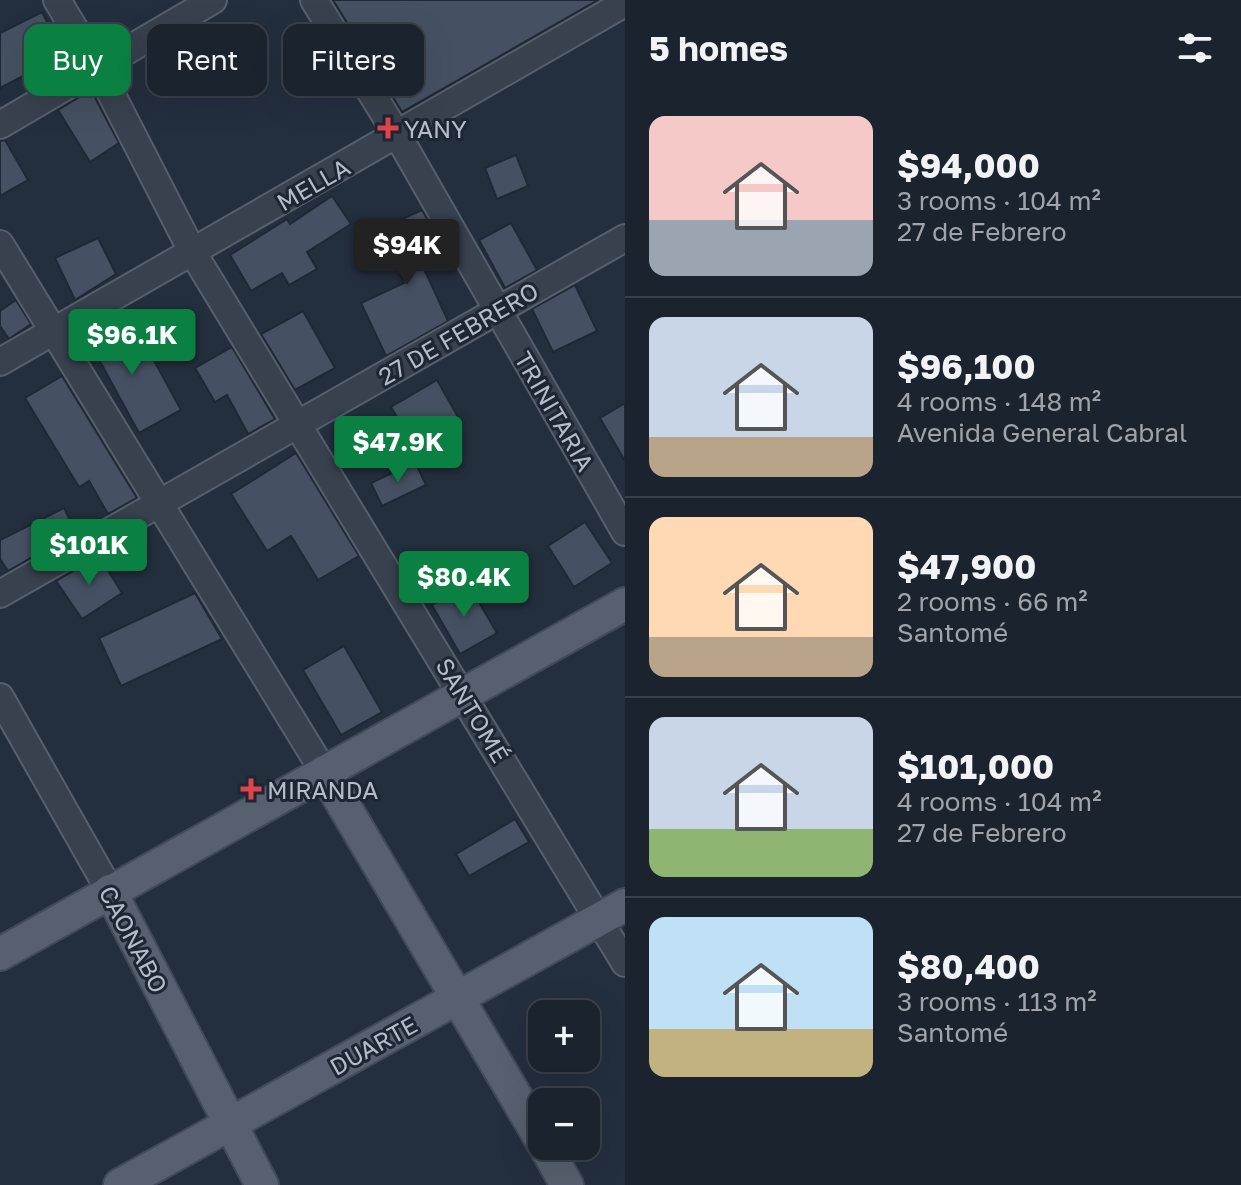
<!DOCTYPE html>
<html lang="en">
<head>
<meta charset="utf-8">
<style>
  body { margin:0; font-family:"Golos Text",sans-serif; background:#282f3a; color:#f1f3f6; height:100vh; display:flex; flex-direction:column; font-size:30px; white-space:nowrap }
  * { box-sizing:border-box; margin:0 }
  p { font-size:26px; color:#a0a4aa }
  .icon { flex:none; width:44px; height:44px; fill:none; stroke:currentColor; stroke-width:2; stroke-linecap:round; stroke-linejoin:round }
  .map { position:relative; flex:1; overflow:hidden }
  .sheet { display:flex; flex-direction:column; background:#1b232e; width:616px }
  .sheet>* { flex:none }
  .guide { position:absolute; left:24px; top:24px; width:480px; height:72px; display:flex; gap:16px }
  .controls { position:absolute; left:528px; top:1000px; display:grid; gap:16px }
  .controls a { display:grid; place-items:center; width:72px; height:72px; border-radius:16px; background:#1b232e; box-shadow:0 8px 32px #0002,0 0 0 2px #39404a; font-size:40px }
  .price { position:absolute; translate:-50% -68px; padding:0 18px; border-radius:8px; background:#0b8043; color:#fff; font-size:26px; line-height:52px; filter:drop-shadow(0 2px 4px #0008) }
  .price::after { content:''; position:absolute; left:50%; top:48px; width:24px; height:18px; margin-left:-12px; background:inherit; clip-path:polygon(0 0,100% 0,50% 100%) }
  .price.current { background:#222; color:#fff }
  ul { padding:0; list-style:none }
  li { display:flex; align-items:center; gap:24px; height:200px; padding:0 24px }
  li+li { border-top:2px solid #39404a }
  li span { display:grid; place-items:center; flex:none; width:224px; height:160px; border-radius:16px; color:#555 }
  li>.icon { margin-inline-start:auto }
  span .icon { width:96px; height:96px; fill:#fffc; stroke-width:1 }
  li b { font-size:34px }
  h2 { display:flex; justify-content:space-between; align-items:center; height:96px; padding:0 24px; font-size:34px }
  .pill { padding:0 28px; border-radius:16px; background:#1b232e; box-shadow:0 8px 32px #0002,0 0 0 2px #39404a; font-size:28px; line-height:72px }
  .pill.current { background:#0b8043; color:#fff }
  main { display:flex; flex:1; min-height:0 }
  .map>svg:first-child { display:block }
  .building { fill:#455162; stroke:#1f2835; stroke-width:2 }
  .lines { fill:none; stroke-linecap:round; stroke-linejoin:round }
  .minor-casing { stroke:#565f6c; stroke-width:30 }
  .major-casing { stroke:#414a57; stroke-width:36 }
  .minor { stroke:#38414e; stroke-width:26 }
  .major { stroke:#56606e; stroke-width:32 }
  .health-dot { fill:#e0444e; stroke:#1d2633; stroke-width:3 }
  .labels { text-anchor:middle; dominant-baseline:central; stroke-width:6; stroke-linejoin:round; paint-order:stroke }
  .poi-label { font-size:24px; fill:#b4bcc9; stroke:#1d2633; text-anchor:start }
  .street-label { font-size:24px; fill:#b4bcc9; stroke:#1d2633 }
</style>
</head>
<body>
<main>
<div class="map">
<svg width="625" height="1185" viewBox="0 0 625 1185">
  <rect width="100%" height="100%" fill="#242f3e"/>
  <g class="building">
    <path d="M333,0H598L402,112Z"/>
    <path d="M42,12L64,55L0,88V33Z"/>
    <path d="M91,90L119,143L90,162L58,110Z"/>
    <path d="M5,140L28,180L0,196V141Z"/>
    <path d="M516,155L528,186L497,199L485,168Z"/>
    <path d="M332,196L351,224L307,252L317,269L289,285L282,273L251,291L230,255L287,219L290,224Z"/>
    <path d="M422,210L445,249L420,260L448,321L386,356L361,303L404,283L380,229Z"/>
    <path d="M511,223L537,270L505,288L479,240Z"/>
    <path d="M98,238L116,274L75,300L55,258Z"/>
    <path d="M575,285L597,331L553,352L532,309Z"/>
    <path d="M16,300L31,324L9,339L0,326V311Z"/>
    <path d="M303,311L335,368L295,390L261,334Z"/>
    <path d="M114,319L138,362L151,355L181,410L139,433L96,354L90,357L80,338Z"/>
    <path d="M232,347L275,419L248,434L227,395L215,402L195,368Z"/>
    <path d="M62,376L137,498L108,514L89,481L79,487L25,398Z"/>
    <path d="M437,380L462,424L416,450L391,407Z"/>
    <path d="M625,403V461L600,418Z"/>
    <path d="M296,453L359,556L318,580L291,536L267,551L231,494Z"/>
    <path d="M415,462L426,485L382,506L371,483Z"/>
    <path d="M64,508L76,532L8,571L0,559V540Z"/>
    <path d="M585,522L612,563L574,587L548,546Z"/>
    <path d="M99,556L122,593L82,619L56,581Z"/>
    <path d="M468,584L497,633L460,654L432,605Z"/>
    <path d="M195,593L222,639L121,686L99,638Z"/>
    <path d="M344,646L382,712L341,735L303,670Z"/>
    <path d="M515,819L529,842L469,876L456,854Z"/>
  </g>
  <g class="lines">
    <defs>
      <g id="minor">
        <path d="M57,0L98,68L193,253L625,963"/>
        <path d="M314,0L398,136L625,532"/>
        <path d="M0,125L213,0"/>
        <path d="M0,244L324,772"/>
        <path d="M0,362L625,3"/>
        <path d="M0,594L625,238"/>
        <path d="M0,697L110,891"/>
      </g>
      <g id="major">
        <path d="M324,772L542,1141"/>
        <path d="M110,891L262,1185"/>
        <path d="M0,954L625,604"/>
        <path d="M545,1146L567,1185"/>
        <path d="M120,1185L625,905"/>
      </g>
    </defs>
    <use href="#minor" class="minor-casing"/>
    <use href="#major" class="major-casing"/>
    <use href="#minor" class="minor"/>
    <use href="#major" class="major"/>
  </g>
  <g class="health-dot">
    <path d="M384 116h8v8h8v8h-8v8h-8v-8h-8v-8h8z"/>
    <path d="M247 777h8v8h8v8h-8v8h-8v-8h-8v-8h8z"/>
  </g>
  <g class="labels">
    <g class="poi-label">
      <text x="404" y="128">YANY</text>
      <text x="267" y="789">MIRANDA</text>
    </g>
    <g class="street-label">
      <text transform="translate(313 184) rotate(-30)">MELLA</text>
      <text transform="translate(458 333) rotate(-30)">27 DE FEBRERO</text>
      <text transform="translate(555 411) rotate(60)">TRINITARIA</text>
      <text transform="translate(473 710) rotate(59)">SANTOMÉ</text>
      <text transform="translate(134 939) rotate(62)">CAONABO</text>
      <text transform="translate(373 1045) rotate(-29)">DUARTE</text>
    </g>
  </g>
</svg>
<div class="controls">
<a>+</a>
<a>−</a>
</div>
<b class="price current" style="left:407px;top:287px">$94K</b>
<b class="price" style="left:132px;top:377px">$96.1K</b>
<b class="price" style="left:398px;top:484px">$47.9K</b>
<b class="price" style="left:89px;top:587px">$101K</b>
<b class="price" style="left:464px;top:619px">$80.4K</b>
<div class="guide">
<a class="pill current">Buy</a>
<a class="pill">Rent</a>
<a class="pill">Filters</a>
</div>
</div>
<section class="sheet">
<h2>5 homes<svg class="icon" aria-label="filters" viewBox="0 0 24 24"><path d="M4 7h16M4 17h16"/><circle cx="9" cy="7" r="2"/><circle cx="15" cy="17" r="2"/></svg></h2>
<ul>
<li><span style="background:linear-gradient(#f6c9c9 65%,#9aa5b1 0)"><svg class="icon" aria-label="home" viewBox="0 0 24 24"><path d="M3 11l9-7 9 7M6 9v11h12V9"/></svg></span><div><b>$94,000</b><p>3 rooms · 104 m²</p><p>27 de Febrero</p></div></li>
<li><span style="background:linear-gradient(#c9d6e8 75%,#b9a48a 0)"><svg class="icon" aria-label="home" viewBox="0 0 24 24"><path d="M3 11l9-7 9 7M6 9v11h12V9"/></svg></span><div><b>$96,100</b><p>4 rooms · 148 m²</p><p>Avenida General Cabral</p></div></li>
<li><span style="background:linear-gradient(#ffd9b3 75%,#b9a48a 0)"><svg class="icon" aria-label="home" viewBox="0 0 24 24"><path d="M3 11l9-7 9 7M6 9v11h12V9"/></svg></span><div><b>$47,900</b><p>2 rooms · 66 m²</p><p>Santomé</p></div></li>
<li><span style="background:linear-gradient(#c9d6e8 70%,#8fb573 0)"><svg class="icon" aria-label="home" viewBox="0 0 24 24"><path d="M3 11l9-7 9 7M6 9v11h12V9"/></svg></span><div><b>$101,000</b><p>4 rooms · 104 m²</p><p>27 de Febrero</p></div></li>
<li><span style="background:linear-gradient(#bfe0f5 70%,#c2b280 0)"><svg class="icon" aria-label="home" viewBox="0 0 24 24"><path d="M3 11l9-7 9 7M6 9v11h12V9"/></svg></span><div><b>$80,400</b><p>3 rooms · 113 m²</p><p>Santomé</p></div></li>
</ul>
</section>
</main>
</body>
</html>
